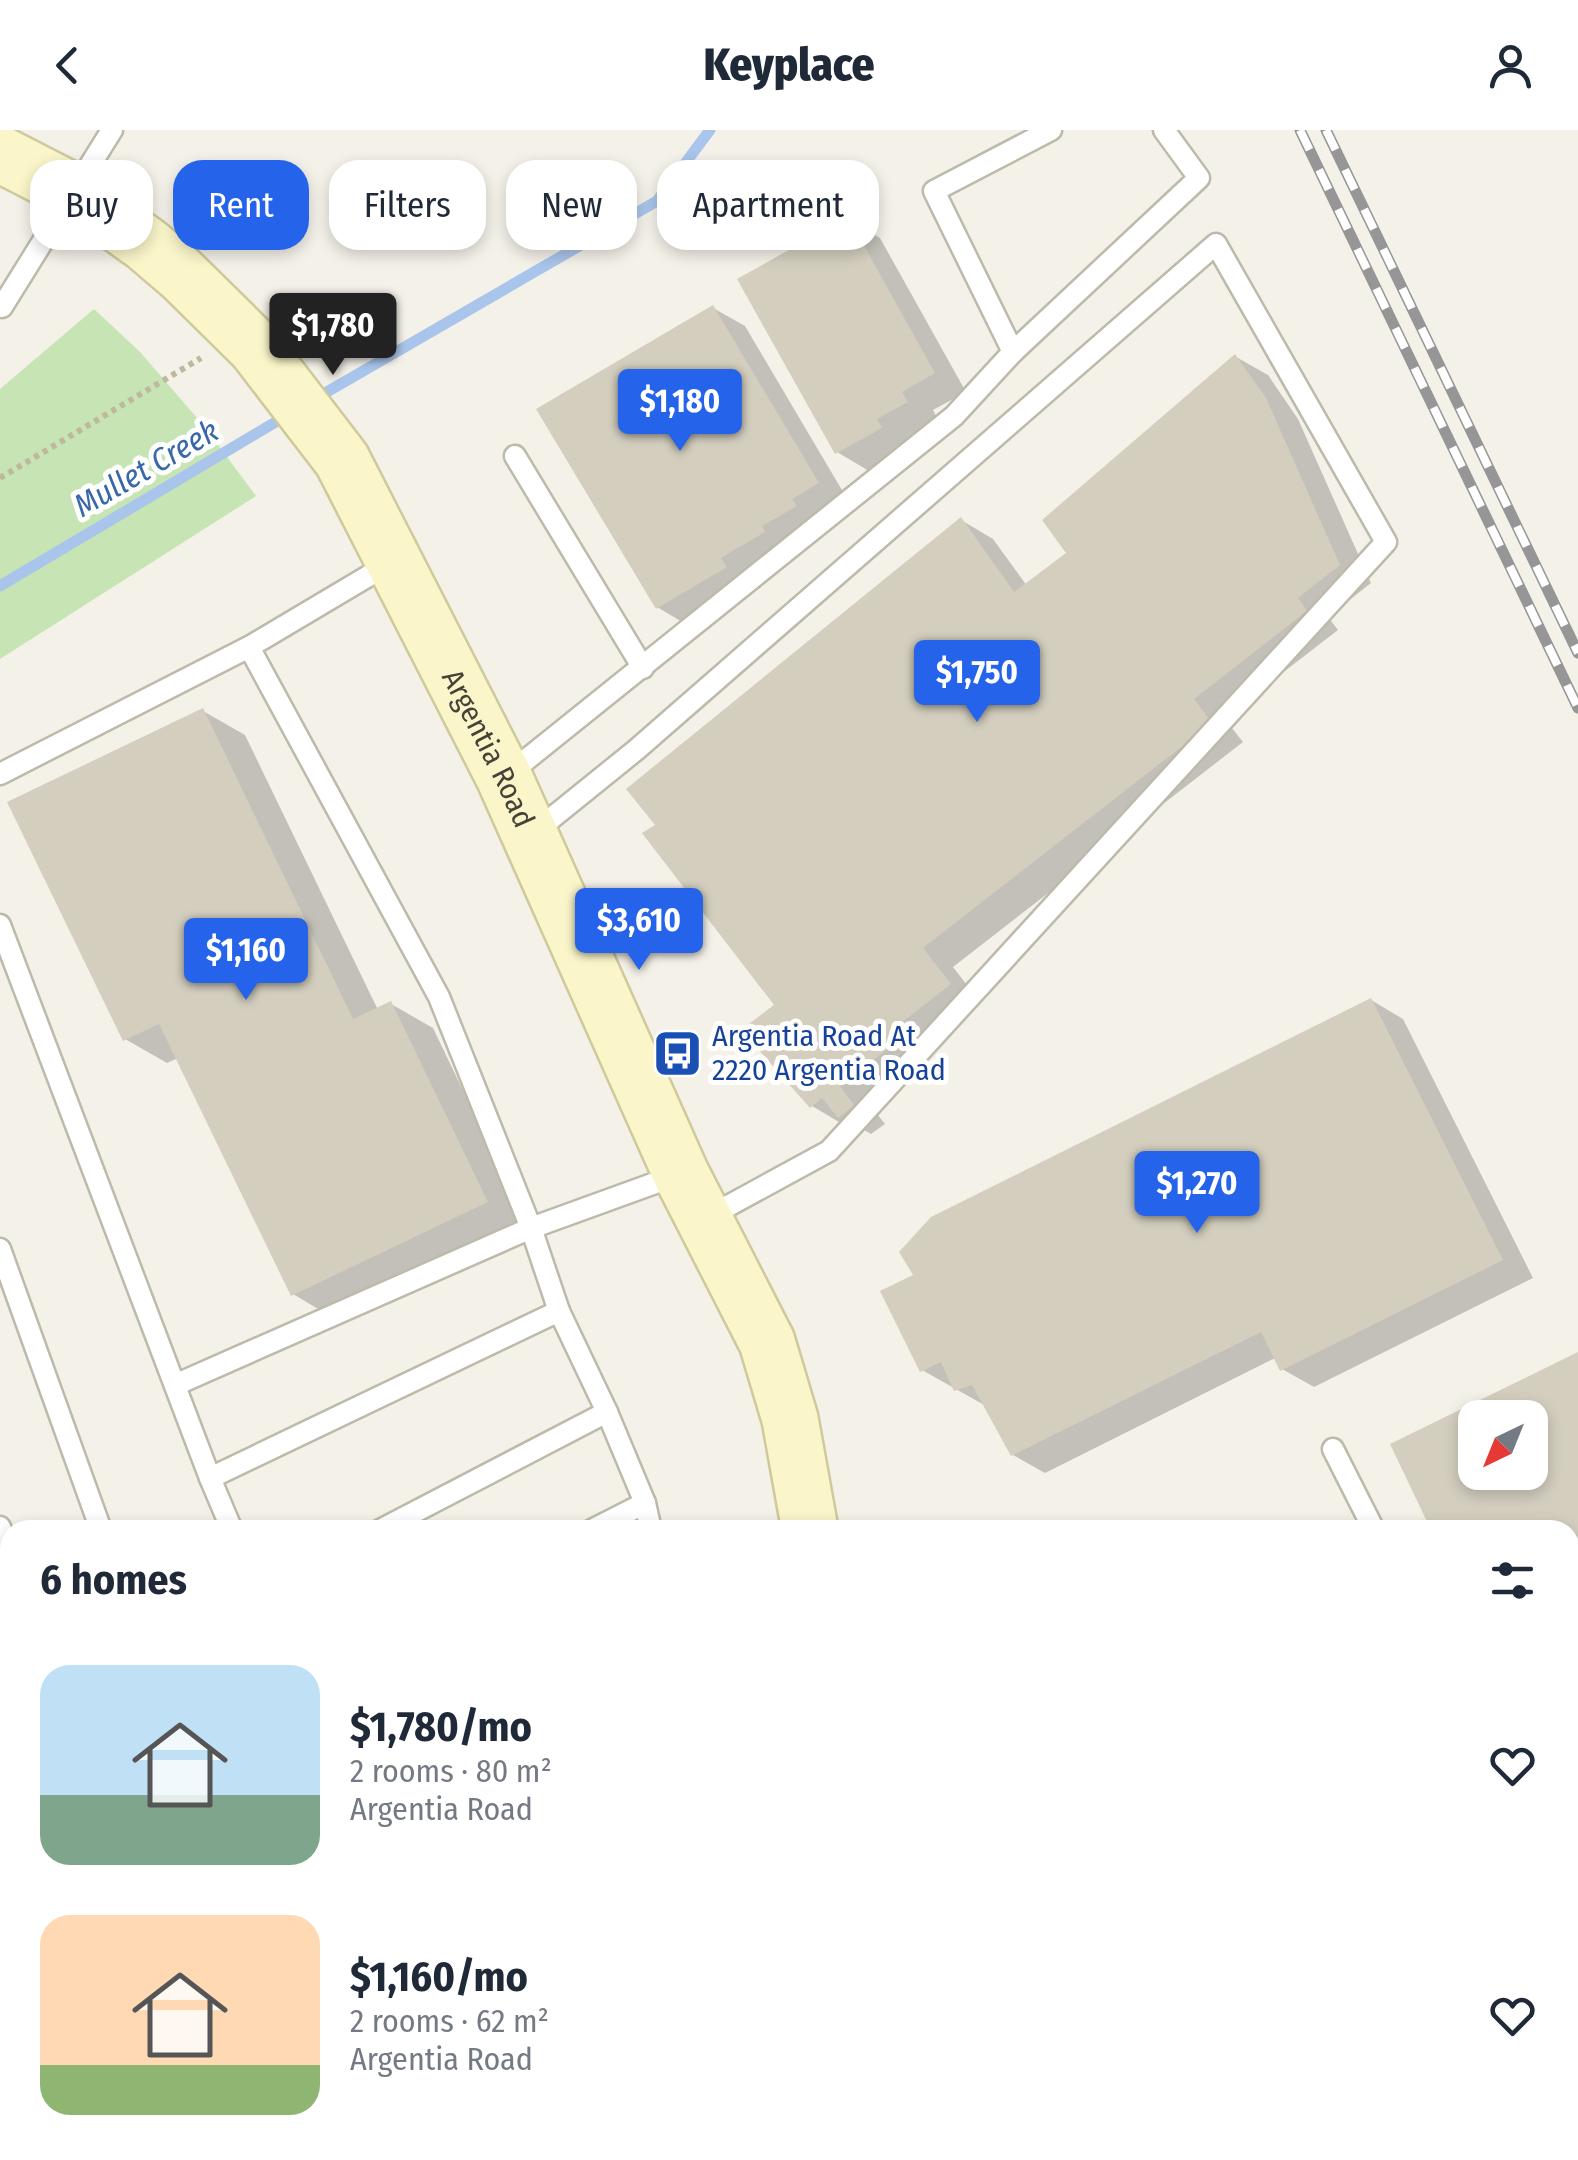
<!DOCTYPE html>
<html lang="en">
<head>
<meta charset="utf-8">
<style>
  body { margin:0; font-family:"Fira Sans Condensed",sans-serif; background:#f6f6f7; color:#1f2937; height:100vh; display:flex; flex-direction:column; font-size:38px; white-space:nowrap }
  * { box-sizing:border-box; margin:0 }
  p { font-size:32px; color:#747a83 }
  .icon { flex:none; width:55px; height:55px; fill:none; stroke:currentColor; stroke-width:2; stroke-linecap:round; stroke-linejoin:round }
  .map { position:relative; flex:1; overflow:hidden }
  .drawer { position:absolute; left:0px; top:1390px; width:1580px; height:640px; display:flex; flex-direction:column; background:#fff; border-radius:30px 30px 0 0; box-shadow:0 5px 15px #0003 }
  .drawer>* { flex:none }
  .hud { position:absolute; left:30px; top:30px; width:1000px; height:90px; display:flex; gap:20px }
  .needle { width:65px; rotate:223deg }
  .buttons { position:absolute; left:1458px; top:1270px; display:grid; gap:20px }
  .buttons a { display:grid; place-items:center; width:90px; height:90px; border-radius:20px; background:#fff; box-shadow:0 5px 15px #0003; font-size:50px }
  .price { position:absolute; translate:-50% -85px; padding:0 22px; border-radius:10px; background:#2563eb; color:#fff; font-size:32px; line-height:65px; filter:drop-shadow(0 2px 5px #0008) }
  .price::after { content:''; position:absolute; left:50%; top:60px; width:30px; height:22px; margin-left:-15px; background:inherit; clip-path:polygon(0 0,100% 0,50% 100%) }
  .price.on { background:#222; color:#fff }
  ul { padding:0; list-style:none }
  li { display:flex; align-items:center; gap:30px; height:250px; padding:0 40px }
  li span { display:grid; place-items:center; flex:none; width:280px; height:200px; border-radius:30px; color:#555 }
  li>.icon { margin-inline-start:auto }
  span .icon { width:120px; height:120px; fill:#fffc; stroke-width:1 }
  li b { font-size:42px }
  h2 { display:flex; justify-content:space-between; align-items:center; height:120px; padding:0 40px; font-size:42px }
  .chip { padding:0 35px; border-radius:30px; background:#fff; box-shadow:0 5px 15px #0003; font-size:35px; line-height:90px }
  .chip.on { background:#2563eb; color:#fff }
  header { display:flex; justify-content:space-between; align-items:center; height:130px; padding:0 40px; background:#fff; font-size:45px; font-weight:800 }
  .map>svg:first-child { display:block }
  .green { fill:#c7e4b4 }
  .shadow { fill:#0003; fill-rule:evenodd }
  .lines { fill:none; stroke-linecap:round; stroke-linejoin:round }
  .stream { stroke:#a9c5eb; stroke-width:11 }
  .building { fill:#d3cebe; fill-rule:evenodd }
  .lane-casing { stroke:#bdbaab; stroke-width:25 }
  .secondary-casing { stroke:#cfc99b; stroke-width:60 }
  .path { stroke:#beb89d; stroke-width:6; stroke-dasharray:5 5; stroke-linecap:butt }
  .lane { stroke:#fff; stroke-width:20 }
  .secondary { stroke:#faf6ca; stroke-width:55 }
  .rail-casing { stroke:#969696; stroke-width:11 }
  .rail { stroke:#fff; stroke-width:8; stroke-dasharray:22; stroke-linecap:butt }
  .labels { text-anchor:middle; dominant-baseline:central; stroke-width:10; stroke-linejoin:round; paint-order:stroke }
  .street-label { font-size:30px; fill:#454237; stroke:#fff }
  .transit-label { font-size:30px; fill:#164399; stroke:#fff; text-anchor:start }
  .water-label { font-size:32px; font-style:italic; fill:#3868a9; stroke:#fff }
</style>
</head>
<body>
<header><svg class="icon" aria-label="back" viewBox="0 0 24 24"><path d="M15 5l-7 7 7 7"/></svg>Keyplace<svg class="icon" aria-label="person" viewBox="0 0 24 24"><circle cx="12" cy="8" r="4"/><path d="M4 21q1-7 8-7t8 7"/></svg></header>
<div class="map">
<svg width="1578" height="2030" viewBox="0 0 1578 2030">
  <rect width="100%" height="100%" fill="#f3f1e8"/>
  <path class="green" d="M94,179L140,222L204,296L256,366L0,529V259Z"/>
  <g class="shadow">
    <path d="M848,89L880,108L966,262L933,280L938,290L908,308L912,316L869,341L837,322Z"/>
    <path d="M713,178L745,196L849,372L689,496L657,477Z"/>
    <path d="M1236,227L1268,245L1298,289L1371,453L1328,487L1338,500L1224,588L1243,612L953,837L981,873L926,917L933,926L870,975L885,994L871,1004L848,991L844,995L812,976L777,875L658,696L961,390L993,409L1027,456L1069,423Z"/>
    <path d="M203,581L245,605L378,880L391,874L433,898L528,1096L335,1189L293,1164L178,928L167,933L125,909Z"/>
    <path d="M1371,870L1403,889L1533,1148L1314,1257L1282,1239L1277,1227L1045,1343L1013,1325L986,1276L922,1240L916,1146Z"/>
    <path d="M1578,1225V1555L1570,1558V1400H1433L1393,1316ZM1475,1288H1530V1342H1475Z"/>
    <path d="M119,2020H323V2030H120Z"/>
    <path d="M457,2020H669L670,2030H458Z"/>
  </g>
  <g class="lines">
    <g class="stream">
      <path d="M313,270L657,71L710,0"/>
      <path d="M0,456L289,284"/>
    </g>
  </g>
  <g class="building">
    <path d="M848,87L935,243L902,262L908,272L877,289L882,298L835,324L737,149Z"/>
    <path d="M713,175L819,353L792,369L797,376L762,396L765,402L721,428L727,437L656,479L536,279Z"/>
    <path d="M1235,224L1266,268L1340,435L1298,468L1307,481L1194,569L1212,593L923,818L951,854L896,897L903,907L840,956L854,975L838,988L822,968L810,978L741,900L774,875L642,703L655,695L626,659L961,387L1014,462L1066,423L1042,390Z"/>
    <path d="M203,578L353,889L391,871L488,1072L291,1166L159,894L123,911L7,672Z"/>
    <path d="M1371,868L1503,1130L1280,1241L1261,1202L1011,1326L972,1255L954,1261L941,1232L920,1242L880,1161L913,1145L899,1122L931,1087Z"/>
    <path d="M1578,1222V1547L1570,1551V1400H1431L1390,1314ZM1475,1288H1530V1342H1475Z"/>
    <path d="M1578,1976V2030H1361L1356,2020H1570V1980Z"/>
    <rect x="117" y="2020" width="165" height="10"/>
    <rect x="455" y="2020" width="174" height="10"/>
  </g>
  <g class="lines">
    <defs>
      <g id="lane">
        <path d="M0,175L2,177L112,0"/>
        <path d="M1013,222L934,61L1051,0"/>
        <path d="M515,326L643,538"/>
        <path d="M249,517L439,867L531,1098L559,1181L607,1282L645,1373L651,1400"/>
        <path d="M0,644L249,517L392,432"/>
        <path d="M506,646L954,286L1013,222L1199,48L1164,0"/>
        <path d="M532,704L636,620L1216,114L1386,412L829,1021L706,1088"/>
        <path d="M0,795L210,1348L232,1400"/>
        <path d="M0,1119L101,1400"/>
        <path d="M175,1255L531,1098L680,1044"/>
        <path d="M1333,1319L1374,1400"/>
        <path d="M210,1348L559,1181"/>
        <path d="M0,1397L10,1425"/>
        <path d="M380,1400L607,1282"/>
        <path d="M592,1400L645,1373"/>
        <path d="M1570,1580L1578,1575"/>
        <path d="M1570,1698L1578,1694"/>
        <path d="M1570,1786L1578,1801"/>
        <path d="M1570,1828L1578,1825"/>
        <path d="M73,2020V2030"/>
        <path d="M362,2020L363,2030"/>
        <path d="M700,2020V2030"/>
        <path d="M955,2020V2030"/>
        <path d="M1230,2020L1234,2030"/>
        <path d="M1126,2030L1146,2020"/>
      </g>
      <g id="secondary">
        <path id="s1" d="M0,24L72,61L147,115L182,145L256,218L342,330L504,647L681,1044L767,1212L790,1289L810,1400"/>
        <path d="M845,2020V2030"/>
      </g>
    </defs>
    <use href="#lane" class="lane-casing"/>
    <use href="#secondary" class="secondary-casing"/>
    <path class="path" d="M0,348L201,228"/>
    <use href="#lane" class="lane"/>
    <use href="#secondary" class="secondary"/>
    <defs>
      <g id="rail">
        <path d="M1300,0L1578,578"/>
        <path d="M1326,0L1578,523"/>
      </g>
    </defs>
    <use href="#rail" class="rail-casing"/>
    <use href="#rail" class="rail"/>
  </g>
  <defs>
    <symbol id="bus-square" viewBox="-11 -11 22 22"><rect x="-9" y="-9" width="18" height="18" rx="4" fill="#1a4fb4" stroke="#fff"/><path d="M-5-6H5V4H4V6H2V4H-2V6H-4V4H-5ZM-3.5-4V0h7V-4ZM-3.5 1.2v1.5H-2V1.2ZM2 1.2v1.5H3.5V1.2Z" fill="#fff"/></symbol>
  </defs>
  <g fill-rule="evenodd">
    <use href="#bus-square" x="650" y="896" width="55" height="55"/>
  </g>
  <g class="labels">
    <g class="street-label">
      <text stroke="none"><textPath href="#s1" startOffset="788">Argentia Road</textPath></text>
    </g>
    <g class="transit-label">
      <text x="712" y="906">Argentia Road At<tspan x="712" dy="34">2220 Argentia Road</tspan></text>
    </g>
    <g class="water-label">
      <text transform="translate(146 338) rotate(-30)">Mullet Creek</text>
    </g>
  </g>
</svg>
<div class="buttons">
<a><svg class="needle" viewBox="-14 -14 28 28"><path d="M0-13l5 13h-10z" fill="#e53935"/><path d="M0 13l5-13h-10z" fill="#747a83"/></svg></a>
</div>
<b class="price on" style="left:333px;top:248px">$1,780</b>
<b class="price" style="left:680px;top:324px">$1,180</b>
<b class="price" style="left:977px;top:595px">$1,750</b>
<b class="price" style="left:639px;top:843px">$3,610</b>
<b class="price" style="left:246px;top:873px">$1,160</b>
<b class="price" style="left:1197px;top:1106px">$1,270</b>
<div class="hud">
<a class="chip">Buy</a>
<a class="chip on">Rent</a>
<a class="chip">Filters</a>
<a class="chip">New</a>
<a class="chip">Apartment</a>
</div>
<section class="drawer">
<h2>6 homes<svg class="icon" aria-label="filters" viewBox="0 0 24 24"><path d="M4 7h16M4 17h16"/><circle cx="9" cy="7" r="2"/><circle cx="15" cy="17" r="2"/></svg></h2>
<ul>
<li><span style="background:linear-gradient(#bfe0f5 65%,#7fa58c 0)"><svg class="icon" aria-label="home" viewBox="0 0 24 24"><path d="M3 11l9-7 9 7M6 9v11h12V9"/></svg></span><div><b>$1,780/mo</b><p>2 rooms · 80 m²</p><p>Argentia Road</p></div><svg class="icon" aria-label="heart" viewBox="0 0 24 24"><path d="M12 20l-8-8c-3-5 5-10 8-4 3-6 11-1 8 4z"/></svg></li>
<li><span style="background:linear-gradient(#ffd9b3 75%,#8fb573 0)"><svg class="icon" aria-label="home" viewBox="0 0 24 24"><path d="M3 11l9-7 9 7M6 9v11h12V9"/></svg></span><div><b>$1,160/mo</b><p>2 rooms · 62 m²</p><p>Argentia Road</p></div><svg class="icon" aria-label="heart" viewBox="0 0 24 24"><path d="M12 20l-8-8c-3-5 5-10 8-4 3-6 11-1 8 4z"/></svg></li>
</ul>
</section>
</div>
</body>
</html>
